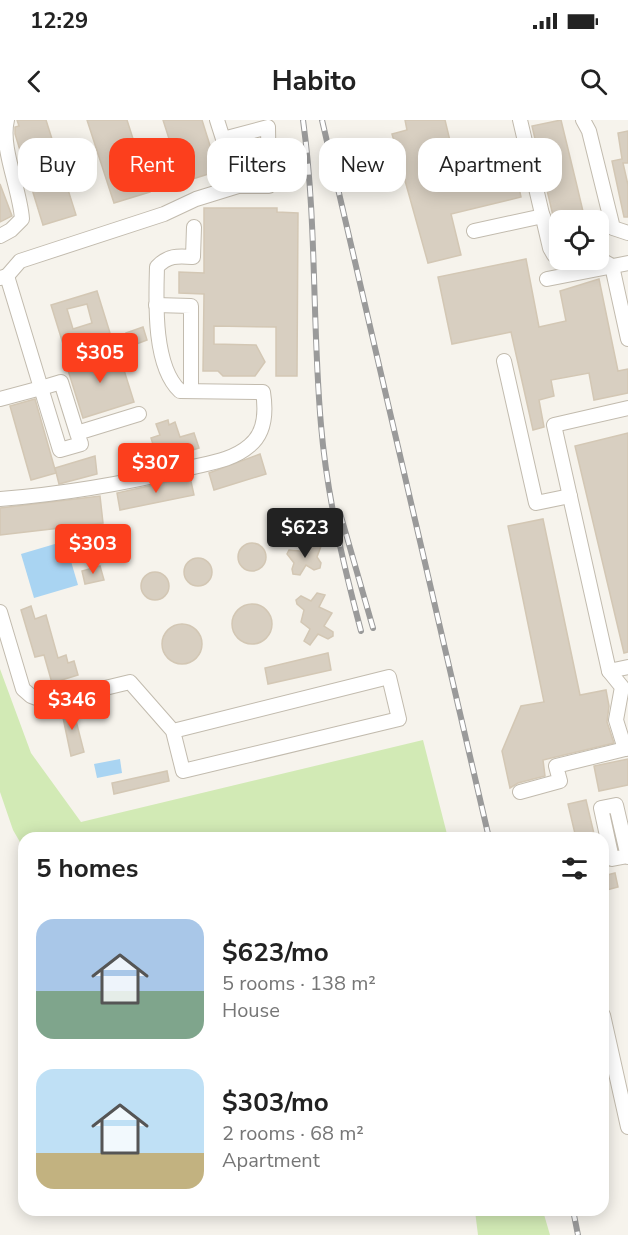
<!DOCTYPE html>
<html lang="en">
<head>
<meta charset="utf-8">
<style>
  body { margin:0; font-family:"Nunito Sans",sans-serif; background:#f2f2f2; color:#222; height:100vh; display:flex; flex-direction:column; font-size:22px; white-space:nowrap }
  * { box-sizing:border-box; margin:0 }
  p { font-size:20px; color:#767676 }
  .icon { flex:none; width:33px; height:33px; fill:none; stroke:currentColor; stroke-width:2; stroke-linecap:round; stroke-linejoin:round }
  .map { position:relative; flex:1; overflow:hidden }
  .sheet { position:absolute; left:18px; top:712px; width:591px; height:384px; display:flex; flex-direction:column; background:#fff; border-radius:18px; box-shadow:0 3px 15px #0003 }
  .sheet>* { flex:none }
  .top-card { position:absolute; left:18px; top:18px; width:592px; height:54px; display:flex; gap:12px }
  .buttons { position:absolute; left:549px; top:90px; display:grid; gap:12px }
  .buttons a { display:grid; place-items:center; width:60px; height:60px; border-radius:12px; background:#fff; box-shadow:0 3px 15px #0003; font-size:30px }
  .price { position:absolute; translate:-50% -51px; padding:0 14px; border-radius:6px; background:#fc3f1d; color:#fff; font-size:20px; line-height:39px; filter:drop-shadow(0 2px 3px #0008) }
  .price::after { content:''; position:absolute; left:50%; top:36px; width:18px; height:14px; margin-left:-9px; background:inherit; clip-path:polygon(0 0,100% 0,50% 100%) }
  .price.selected { background:#222; color:#fff }
  ul { padding:0; list-style:none }
  li { display:flex; align-items:center; gap:18px; height:150px; padding:0 18px }
  li span { display:grid; place-items:center; flex:none; width:168px; height:120px; border-radius:18px; color:#555 }
  li>.icon { margin-inline-start:auto }
  span .icon { width:72px; height:72px; fill:#fffc; stroke-width:1 }
  li b { font-size:26px }
  h2 { display:flex; justify-content:space-between; align-items:center; height:72px; padding:0 18px; font-size:26px }
  .chip { padding:0 21px; border-radius:18px; background:#fff; box-shadow:0 3px 15px #0003; font-size:21px; line-height:54px }
  .chip.selected { background:#fc3f1d; color:#fff }
  .status { display:flex; justify-content:space-between; align-items:center; height:42px; padding:0 30px; background:#fff; direction:ltr }
  .status svg { height:16px; fill:currentColor }
  header { display:flex; justify-content:space-between; align-items:center; height:78px; padding:0 18px; background:#fff; font-size:27px; font-weight:700 }
  .map>svg:first-child { display:block }
  .green { fill:#d2eab5 }
  .water { fill:#a9d4f2 }
  .building { fill:#d8cfc1; stroke:#d3c7b4; stroke-width:1.5; fill-rule:evenodd }
  .lines { fill:none; stroke-linecap:round; stroke-linejoin:round }
  .minor-casing { stroke:#c2bbae; stroke-width:16 }
  .minor { stroke:#fff; stroke-width:14 }
  .rail-casing { stroke:#9a9a9a; stroke-width:6 }
  .rail { stroke:#fff; stroke-width:4; stroke-dasharray:11; stroke-linecap:butt }
</style>
</head>
<body>
<div class="status"><b>12:29</b><svg viewBox="0 0 49 12"><path d="M0 12V9h3v3zM5 12V6h3v6zM10 12V3h3v9zM15 12V0h3v12zM26 1h20v11H26zM47 4h2v5h-2z"/></svg></div>
<header><svg class="icon" aria-label="back" viewBox="0 0 24 24"><path d="M15 5l-7 7 7 7"/></svg>Habito<svg class="icon" aria-label="search" viewBox="0 0 24 24"><circle cx="10" cy="10" r="6"/><path d="M15 15l6 6"/></svg></header>
<div class="map">
<svg width="628" height="1115" viewBox="0 0 628 1115">
  <rect width="100%" height="100%" fill="#f6f3ec"/>
  <g class="green">
    <path d="M0,549L31,633L81,702L423,620L448,718H24V729L13,710L0,672Z"/>
    <path d="M475,1091H543L550,1115H478Z"/>
  </g>
  <g class="water">
    <path d="M65,421L78,465L34,478L21,434Z"/>
    <path d="M120,639L122,653L97,658L94,644Z"/>
  </g>
  <g class="building">
    <path d="M17,0H46L76,95L43,105L15,14V7L19,6Z"/>
    <path d="M87,0H127L150,72L114,83Z"/>
    <path d="M163,0H202L218,51L183,62Z"/>
    <path d="M405,0H445L458,54L513,41L521,77L451,94L461,135L428,143L392,14L407,10Z"/>
    <path d="M561,0L577,66L585,100H554L532,6Z"/>
    <path d="M628,11V43H623L628,65V97H624L612,41L622,39L618,13Z"/>
    <path d="M0,64L12,96L0,102Z"/>
    <path d="M204,88H277V92L298,93L297,256H276V207L214,206V224L256,225L265,242L255,256H223L218,251H203L204,174L179,173V152L204,153Z"/>
    <path d="M526,139L539,207L566,201L560,171L599,159L618,251L628,249V273L594,280L589,253L551,260L554,276L539,280L544,307L533,310L511,212L452,224L438,157Z"/>
    <path d="M97,171L110,213L64,227L51,185ZM87,184L92,203L73,209L67,189Z"/>
    <path d="M143,207L147,220L131,226L126,213Z"/>
    <path d="M118,231L134,282L83,298L67,247Z"/>
    <path d="M35,279L56,353L31,360L10,286Z"/>
    <path d="M168,300L169,305L175,302L180,317L194,313L199,328L167,338L166,334L157,337L151,318L160,315L156,304Z"/>
    <path d="M628,313V532L624,533L575,326Z"/>
    <path d="M260,334L266,354L214,370L209,353Z"/>
    <path d="M95,336L97,354L59,364L55,348Z"/>
    <path d="M190,357L194,375L120,390L117,373Z"/>
    <path d="M100,376L103,403L0,415V388Z"/>
    <path d="M543,399L580,575L606,570L609,586L607,602L614,623L543,640L545,656L518,663L510,668L502,631L521,586L544,582L508,406Z"/>
    <path d="M315,423L321,426L317,437L321,443L320,448L314,450L306,445L300,455L293,454L292,449L294,443L287,434L289,430L300,431Z"/>
    <circle cx="252" cy="437" r="14"/>
    <circle cx="198" cy="452" r="14"/>
    <path d="M100,446L104,460L85,464L82,451Z"/>
    <circle cx="155" cy="466" r="14"/>
    <path d="M317,473L325,475L319,487L332,493L324,506L333,512V516L328,519L318,514L310,525L304,521L310,509L301,502L304,490L297,484L296,480L301,476L311,481Z"/>
    <circle cx="252" cy="504" r="20"/>
    <path d="M31,486L35,499L46,495L58,538L66,535L68,543L74,541L78,555L52,563L44,535L35,537L21,490Z"/>
    <circle cx="182" cy="524" r="20"/>
    <path d="M328,533L331,550L268,564L265,548Z"/>
    <path d="M72,585L84,632L71,636L61,588Z"/>
    <path d="M628,639V665L599,671L594,646Z"/>
    <path d="M167,651L169,661L114,674L112,663Z"/>
    <path d="M586,680L595,718H576L568,684Z"/>
    <path d="M615,753L618,767L603,771V756Z"/>
  </g>
  <g class="lines">
    <defs>
      <g id="minor">
        <path d="M520,0L550,128L554,135L560,137"/>
        <path d="M583,0L589,11L613,108L628,113"/>
        <path d="M223,19L268,7L269,66H238"/>
        <path d="M474,111L543,96"/>
        <path d="M0,116L11,110L22,99C20,69 0,27 7,0"/>
        <path d="M598,138L612,146L628,219"/>
        <path d="M7,156L20,141L164,94L196,79L238,66L217,0"/>
        <path d="M0,158L7,156L41,268L0,279"/>
        <path d="M547,159L628,143"/>
        <path d="M156,185L191,186V271"/>
        <path d="M504,241L536,383L570,376"/>
        <path d="M628,288L554,305L609,551L628,547"/>
        <path d="M77,313L61,262L41,268L60,330L81,324L77,313L139,294"/>
        <path d="M0,379C65,374 127,363 189,348C209,343 233,340 249,326C266,313 266,291 263,272L180,271C153,246 156,181 157,147C168,135 178,136 193,137L194,107"/>
        <path d="M0,492L23,569L31,576L47,582L130,562L173,611L389,557L399,599L183,651L173,611"/>
        <path d="M609,551L622,567L616,600L625,629L628,628"/>
        <path d="M520,672L560,661L556,646L625,629"/>
        <path d="M627,736L612,739L601,688L616,685L628,737"/>
        <path d="M603,895L628,1007"/>
      </g>
    </defs>
    <use href="#minor" class="minor-casing"/>
    <use href="#minor" class="minor"/>
    <defs>
      <g id="rail">
        <path d="M303,0C317,101 312,204 321,305C327,376 343,443 361,511"/>
        <path d="M322,0L489,718"/>
        <path d="M340,393L373,508"/>
        <path d="M573,1090L578,1115"/>
      </g>
    </defs>
    <use href="#rail" class="rail-casing"/>
    <use href="#rail" class="rail"/>
  </g>
</svg>
<div class="buttons">
<a><svg class="icon" aria-label="locate" viewBox="0 0 24 24"><circle cx="12" cy="12" r="6"/><path d="M12 2v4M12 18v4M2 12h4M18 12h4"/></svg></a>
</div>
<b class="price" style="left:100px;top:264px">$305</b>
<b class="price" style="left:156px;top:374px">$307</b>
<b class="price selected" style="left:305px;top:439px">$623</b>
<b class="price" style="left:93px;top:455px">$303</b>
<b class="price" style="left:72px;top:611px">$346</b>
<div class="top-card">
<a class="chip">Buy</a>
<a class="chip selected">Rent</a>
<a class="chip">Filters</a>
<a class="chip">New</a>
<a class="chip">Apartment</a>
</div>
<section class="sheet">
<h2>5 homes<svg class="icon" aria-label="filters" viewBox="0 0 24 24"><path d="M4 7h16M4 17h16"/><circle cx="9" cy="7" r="2"/><circle cx="15" cy="17" r="2"/></svg></h2>
<ul>
<li><span style="background:linear-gradient(#a9c7e8 60%,#7fa58c 0)"><svg class="icon" aria-label="home" viewBox="0 0 24 24"><path d="M3 11l9-7 9 7M6 9v11h12V9"/></svg></span><div><b>$623/mo</b><p>5 rooms · 138 m²</p><p>House</p></div></li>
<li><span style="background:linear-gradient(#bfe0f5 70%,#c2b280 0)"><svg class="icon" aria-label="home" viewBox="0 0 24 24"><path d="M3 11l9-7 9 7M6 9v11h12V9"/></svg></span><div><b>$303/mo</b><p>2 rooms · 68 m²</p><p>Apartment</p></div></li>
</ul>
</section>
</div>
</body>
</html>
